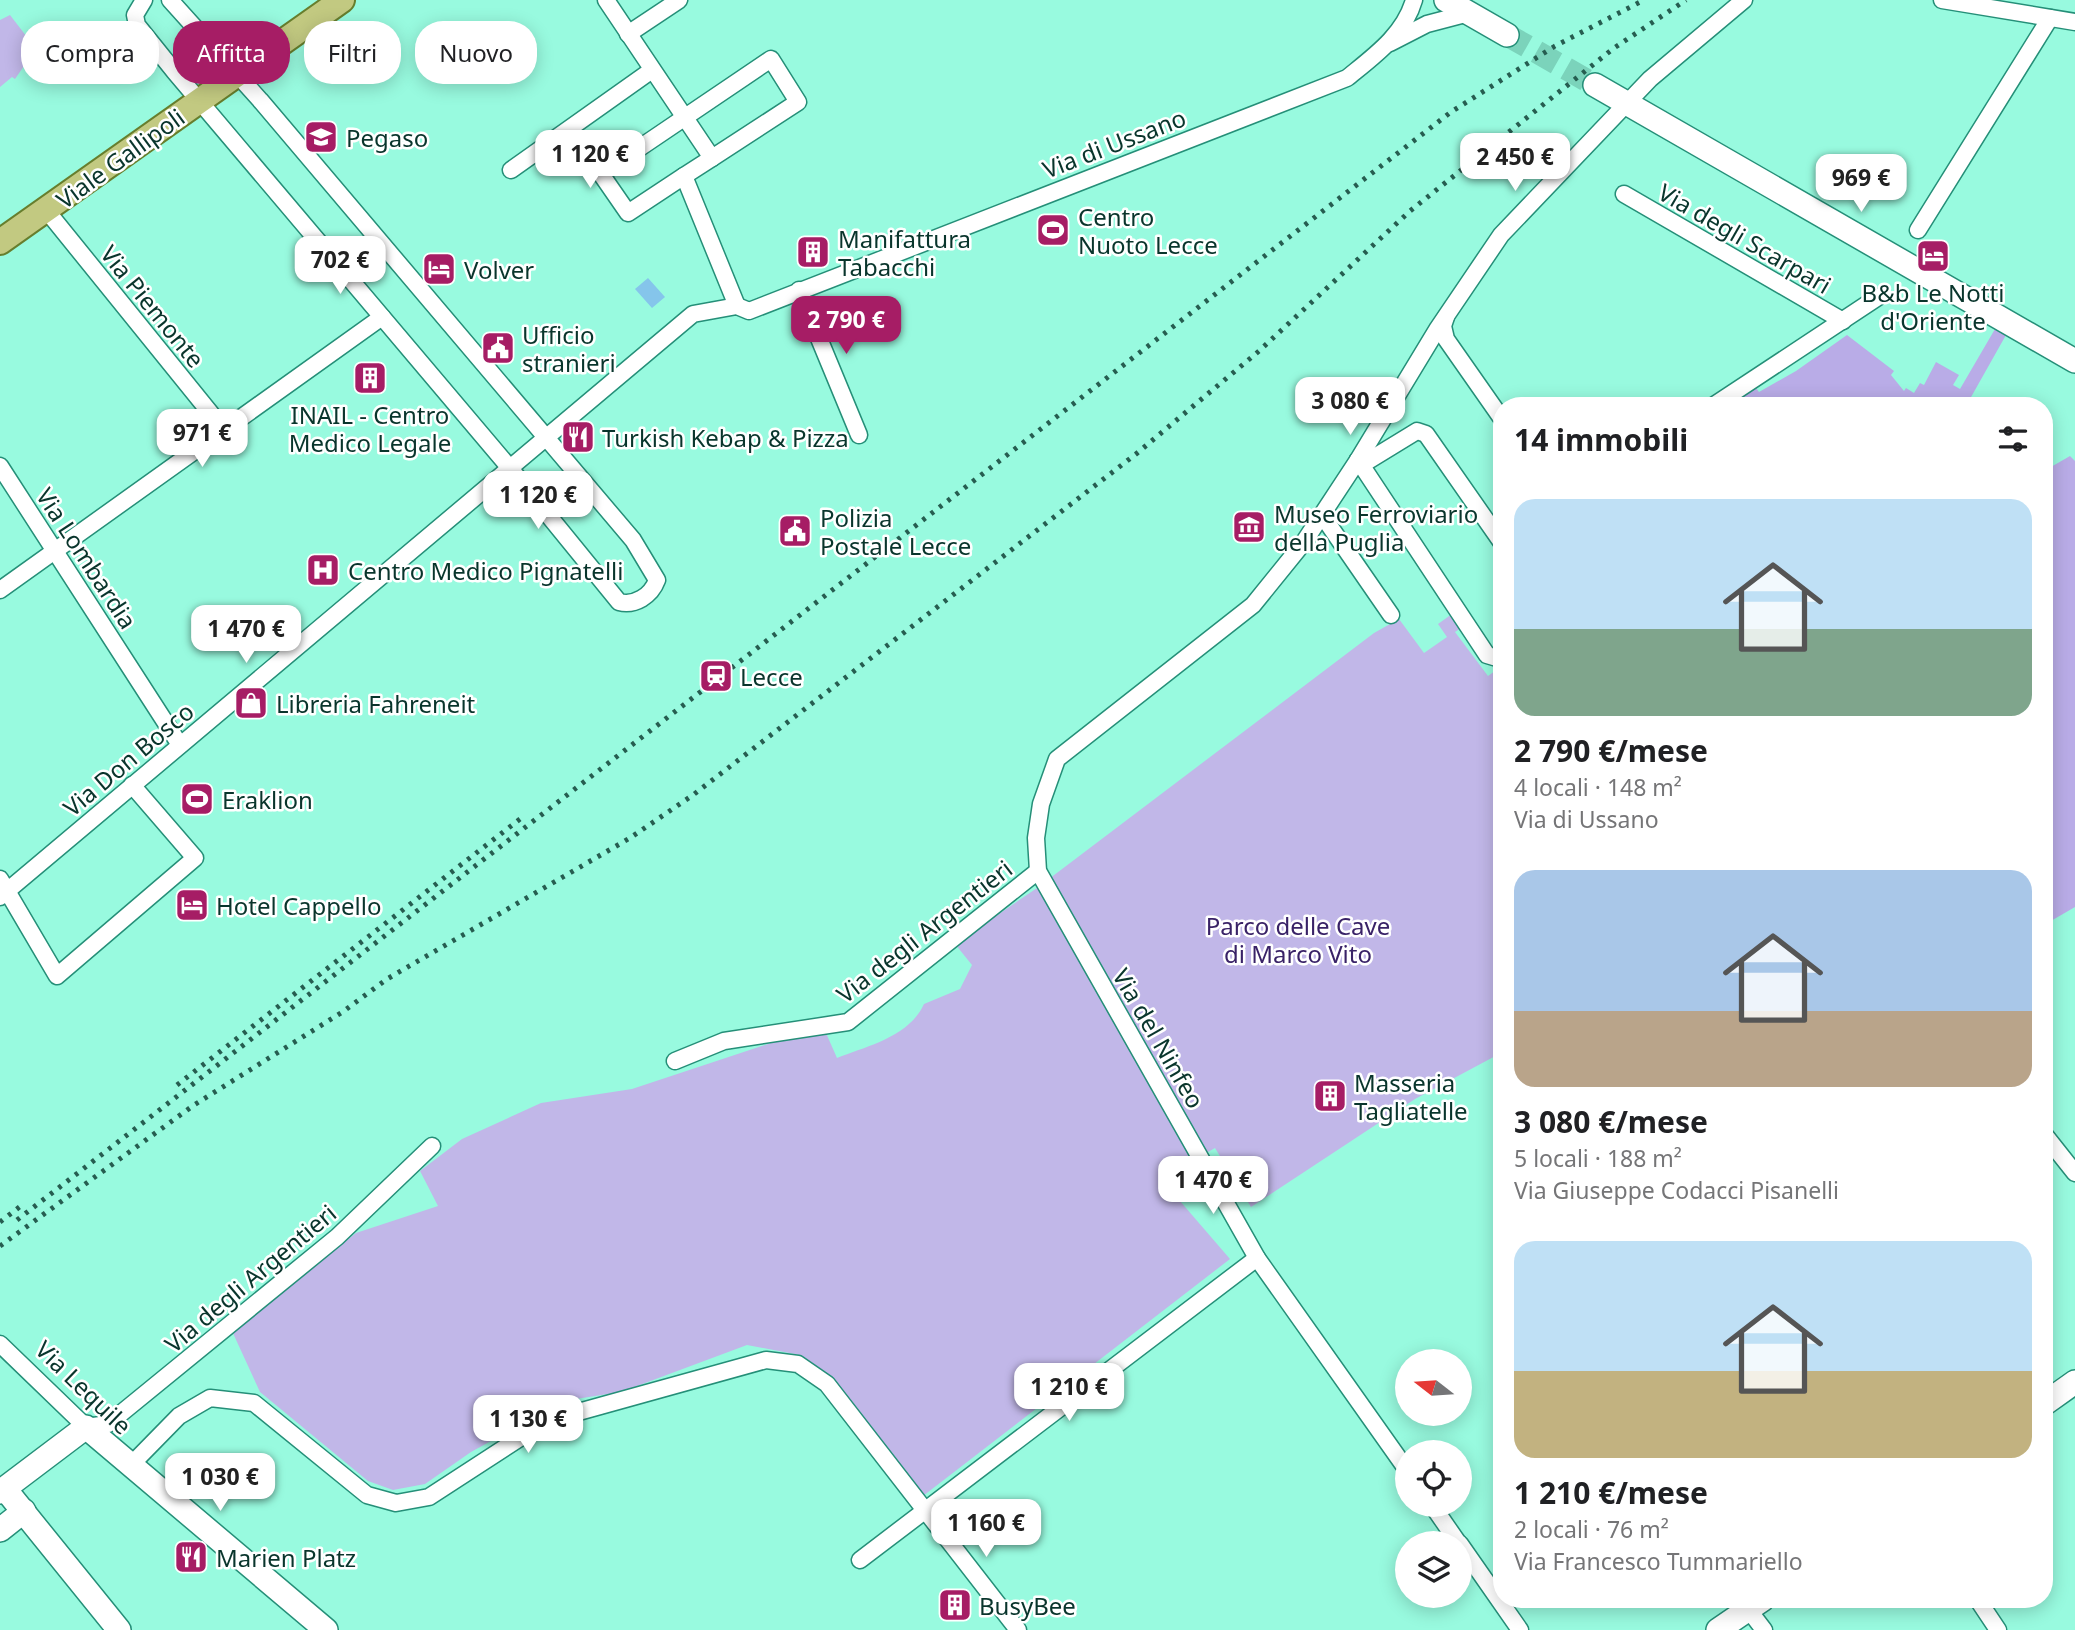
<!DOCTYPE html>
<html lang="it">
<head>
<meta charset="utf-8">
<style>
  body { margin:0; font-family:"Noto Sans",sans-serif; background:#f6f6f6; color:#202124; height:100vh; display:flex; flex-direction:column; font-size:26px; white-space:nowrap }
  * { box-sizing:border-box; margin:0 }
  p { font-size:23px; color:#757577 }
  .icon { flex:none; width:38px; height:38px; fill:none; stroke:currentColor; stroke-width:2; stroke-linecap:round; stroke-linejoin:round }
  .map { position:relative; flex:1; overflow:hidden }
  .side { position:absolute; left:1493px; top:397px; width:560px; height:1211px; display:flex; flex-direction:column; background:#fff; border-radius:28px; box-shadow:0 4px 18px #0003 }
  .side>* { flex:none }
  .banner { position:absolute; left:21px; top:21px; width:665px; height:63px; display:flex; gap:14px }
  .needle { width:46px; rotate:287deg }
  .tools { position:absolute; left:1395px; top:1349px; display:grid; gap:14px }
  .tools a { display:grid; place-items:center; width:77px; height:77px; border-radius:50%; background:#fff; box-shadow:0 4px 18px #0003; font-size:35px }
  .price { position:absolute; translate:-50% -60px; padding:0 16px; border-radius:14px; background:#fff; color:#222; font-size:23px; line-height:46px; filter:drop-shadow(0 2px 4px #0008) }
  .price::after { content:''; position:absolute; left:50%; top:42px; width:21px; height:16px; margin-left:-10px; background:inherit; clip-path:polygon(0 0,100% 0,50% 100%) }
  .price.on { background:#a61d65; color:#fff }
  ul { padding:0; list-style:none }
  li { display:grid; align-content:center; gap:14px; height:371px; padding:0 21px }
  li span { display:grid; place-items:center; height:217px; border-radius:21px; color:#555 }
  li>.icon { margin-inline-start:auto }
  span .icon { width:126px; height:126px; fill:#fffc; stroke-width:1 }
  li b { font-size:30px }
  h2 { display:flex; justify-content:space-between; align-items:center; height:84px; padding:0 21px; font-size:30px }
  .chip { padding:0 24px; border-radius:28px; background:#fff; box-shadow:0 4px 18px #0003; font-size:24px; line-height:63px }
  .chip.on { background:#a61d65; color:#fff }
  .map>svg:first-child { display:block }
  .green { fill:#c1b7e8 }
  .forest { fill:#b9ace7 }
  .water { fill:#85c5eb }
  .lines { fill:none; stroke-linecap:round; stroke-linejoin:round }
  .secondary-tunnel { stroke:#7bd3bb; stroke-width:23; stroke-dasharray:23 11; stroke-linecap:butt }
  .street-casing { stroke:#258f78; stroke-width:19 }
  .secondary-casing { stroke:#258f78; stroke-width:26 }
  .primary-casing { stroke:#677e2d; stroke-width:28 }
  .street { stroke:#fff; stroke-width:16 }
  .secondary { stroke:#fff; stroke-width:23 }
  .primary { stroke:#c2c981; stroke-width:24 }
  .rail { stroke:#265d50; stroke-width:5; stroke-dasharray:3.5 7; stroke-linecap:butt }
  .labels { text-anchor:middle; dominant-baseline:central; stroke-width:5; stroke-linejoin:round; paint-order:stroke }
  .poi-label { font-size:24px; fill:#09352c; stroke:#fff; text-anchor:start }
  .street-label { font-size:24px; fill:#09352c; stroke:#fff }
  .park-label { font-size:24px; fill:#392267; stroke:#fff }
</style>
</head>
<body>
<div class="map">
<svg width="2075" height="1630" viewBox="0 0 2075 1630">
  <rect width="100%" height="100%" fill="#98fadf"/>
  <g class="green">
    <path d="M10,15L30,41L27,44L35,50L15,79L12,77L0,87V20Z"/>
    <path d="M1452,614L1461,628L1455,632L1488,676L1499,668L1501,671V1053L1415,1099L1251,1207L1215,1148L1161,1179L1230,1259L923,1496L833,1380L800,1355L747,1345L621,1392L563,1401L471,1452L425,1484L393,1490L368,1481L260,1392L232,1331L356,1233L438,1206L420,1171L462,1139L541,1103L632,1089L783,1039L826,1033L837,1058C867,1046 909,1037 924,1004L960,989L972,965L955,944L1037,888L1374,633L1399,619L1424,653L1447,637L1438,624Z"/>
  </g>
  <g class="forest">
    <path d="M1995,329L2006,335L1966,406H1730L1756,388L1759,392L1796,371L1847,335L1894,371L1891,375L1904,391L1906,388L1914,393L1920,383L1924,385L1936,362L1959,375L1953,385L1960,389Z"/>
    <path d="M2070,456L2075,461V907L2044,925V471Z"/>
  </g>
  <path class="water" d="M648,278L665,297L652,308L635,289Z"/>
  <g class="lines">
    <path class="secondary-tunnel" d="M1507,35L1595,85"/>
    <defs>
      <g id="street">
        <path d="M144,0L135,15L137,25L174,71L509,467L619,602C635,606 651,596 657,580L633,540L260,100L170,0"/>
        <path d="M606,0L712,158L684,176L737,306"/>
        <path d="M1942,0L2075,22"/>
        <path d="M628,34L679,0"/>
        <path d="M1390,43L1427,24L1469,13"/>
        <path d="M511,170L652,70"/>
        <path d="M684,176L628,213L601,174L771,59L798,102L712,158"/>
        <path d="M1624,194L1843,321"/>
        <path d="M47,211L225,431"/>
        <path d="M1918,230L2050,18"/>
        <path d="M799,290L859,435"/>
        <path d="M1446,317L1443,326L1446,339L1502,419"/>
        <path d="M1713,406L1878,297"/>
        <path d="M1358,460L1487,655L1497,658L1502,654"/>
        <path d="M1358,460L1368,461L1417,431L1426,434L1502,543"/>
        <path d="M0,466L180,745"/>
        <path d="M1322,515L1391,615"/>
        <path d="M0,590L382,317"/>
        <path d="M0,879L57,976L195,858L132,785"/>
        <path d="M0,897L693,314L737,306L749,311L1347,78C1374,56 1404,35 1414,0"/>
        <path d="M675,1061L724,1041L848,1022L1038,871"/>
        <path d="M2044,1134L2075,1173"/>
        <path d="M0,1344L86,1427L108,1424L337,1237L432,1146"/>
        <path d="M130,1466L179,1416L210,1398L254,1403L367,1495L396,1503L429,1497L546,1421L766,1360L798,1364L827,1384L1018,1630"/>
        <path d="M1407,1470L1257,1258L1038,871L1036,838L1041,804L1057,759L1253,605L1304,542L1358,460L1438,328L1501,235L1650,79L1744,0"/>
        <path d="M1432,1505L1459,1544"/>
        <path d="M1460,1544L1520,1630"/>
        <path d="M860,1560L1257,1258"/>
        <path d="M1978,1600L1998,1630"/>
        <path d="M1748,1609L1764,1630"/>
      </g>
      <g id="secondary">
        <path d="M1446,0L1507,35"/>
        <path d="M1595,85L2075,361"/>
        <path d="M2044,1404L2075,1382"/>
        <path d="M5,1489L119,1630"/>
        <path d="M0,1492L86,1427L326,1630"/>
        <path d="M0,1530L24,1511"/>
        <path d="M1718,1630L1762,1600"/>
      </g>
      <path id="primary" d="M0,242L342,0"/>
    </defs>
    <use href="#street" class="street-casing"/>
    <use href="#secondary" class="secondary-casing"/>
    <use href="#primary" class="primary-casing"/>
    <use href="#street" class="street"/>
    <use href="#secondary" class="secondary"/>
    <use href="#primary" class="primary"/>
    <g class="rail">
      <path d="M177,1085L520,819"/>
      <path d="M17,1220L1451,112L1555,46L1644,0"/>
      <path d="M0,1222L22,1205"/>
      <path d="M0,1246L194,1105L344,1011L387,979L630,838L693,795L1136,454L1259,351L1410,211L1614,48L1686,0"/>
    </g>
  </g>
  <defs>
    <symbol id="university-square" viewBox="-11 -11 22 22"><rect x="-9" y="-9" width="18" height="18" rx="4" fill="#a61d65" stroke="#fff"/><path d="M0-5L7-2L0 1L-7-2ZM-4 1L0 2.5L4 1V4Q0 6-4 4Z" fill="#fff"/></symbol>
    <symbol id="stadium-square" viewBox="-11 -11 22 22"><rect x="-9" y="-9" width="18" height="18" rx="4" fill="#a61d65" stroke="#fff"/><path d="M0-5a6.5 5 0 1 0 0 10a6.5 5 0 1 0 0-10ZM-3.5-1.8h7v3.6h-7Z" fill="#fff"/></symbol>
    <symbol id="building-square" viewBox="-11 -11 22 22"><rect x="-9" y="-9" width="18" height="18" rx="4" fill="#a61d65" stroke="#fff"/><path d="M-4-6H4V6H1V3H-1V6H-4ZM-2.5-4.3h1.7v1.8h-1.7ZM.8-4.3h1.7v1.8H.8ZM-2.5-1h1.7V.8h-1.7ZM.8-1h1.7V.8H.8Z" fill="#fff"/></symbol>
    <symbol id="hotel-square" viewBox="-11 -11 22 22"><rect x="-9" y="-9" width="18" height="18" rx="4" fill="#a61d65" stroke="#fff"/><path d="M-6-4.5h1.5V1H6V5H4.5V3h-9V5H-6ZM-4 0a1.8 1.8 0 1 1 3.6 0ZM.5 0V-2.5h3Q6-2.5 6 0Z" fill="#fff"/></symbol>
    <symbol id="civic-square" viewBox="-11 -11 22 22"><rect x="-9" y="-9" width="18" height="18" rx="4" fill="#a61d65" stroke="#fff"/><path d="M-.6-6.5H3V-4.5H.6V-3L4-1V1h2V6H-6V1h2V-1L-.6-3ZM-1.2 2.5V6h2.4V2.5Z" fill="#fff"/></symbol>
    <symbol id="restaurant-square" viewBox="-11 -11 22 22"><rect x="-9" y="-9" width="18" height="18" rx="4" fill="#a61d65" stroke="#fff"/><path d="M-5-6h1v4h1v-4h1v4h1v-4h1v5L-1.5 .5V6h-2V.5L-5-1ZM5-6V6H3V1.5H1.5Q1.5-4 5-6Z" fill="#fff"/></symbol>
    <symbol id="museum-square" viewBox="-11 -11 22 22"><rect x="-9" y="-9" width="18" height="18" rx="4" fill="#a61d65" stroke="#fff"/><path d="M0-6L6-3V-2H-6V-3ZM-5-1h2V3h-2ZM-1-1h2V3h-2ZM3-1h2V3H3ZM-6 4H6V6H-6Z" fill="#fff"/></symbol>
    <symbol id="hospital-square" viewBox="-11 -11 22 22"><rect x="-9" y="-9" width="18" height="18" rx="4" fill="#a61d65" stroke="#fff"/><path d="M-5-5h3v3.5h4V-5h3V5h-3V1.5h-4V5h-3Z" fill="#fff"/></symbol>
    <symbol id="station-square" viewBox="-11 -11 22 22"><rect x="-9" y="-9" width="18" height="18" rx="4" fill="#a61d65" stroke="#fff"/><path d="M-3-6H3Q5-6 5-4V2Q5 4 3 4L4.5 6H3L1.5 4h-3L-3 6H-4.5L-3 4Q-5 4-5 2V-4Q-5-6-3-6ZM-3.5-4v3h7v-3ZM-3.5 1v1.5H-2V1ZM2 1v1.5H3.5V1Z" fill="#fff"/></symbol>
    <symbol id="shop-square" viewBox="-11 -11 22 22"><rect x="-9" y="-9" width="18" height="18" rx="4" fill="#a61d65" stroke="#fff"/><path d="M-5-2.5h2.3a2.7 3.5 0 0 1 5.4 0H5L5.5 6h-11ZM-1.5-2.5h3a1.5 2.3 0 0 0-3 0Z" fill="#fff"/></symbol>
  </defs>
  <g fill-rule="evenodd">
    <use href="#university-square" x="302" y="118" width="38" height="38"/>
    <use href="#stadium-square" x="1034" y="211" width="38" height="38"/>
    <use href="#building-square" x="794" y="233" width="38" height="38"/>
    <use href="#hotel-square" x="1914" y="237" width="38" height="38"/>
    <use href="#hotel-square" x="420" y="250" width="38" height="38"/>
    <use href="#civic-square" x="479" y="329" width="38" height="38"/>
    <use href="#building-square" x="351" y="359" width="38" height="38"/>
    <use href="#restaurant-square" x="559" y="418" width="38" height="38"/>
    <use href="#museum-square" x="1230" y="508" width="38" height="38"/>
    <use href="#civic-square" x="776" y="512" width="38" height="38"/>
    <use href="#hospital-square" x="304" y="551" width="38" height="38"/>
    <use href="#station-square" x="697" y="657" width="38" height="38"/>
    <use href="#shop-square" x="232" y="684" width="38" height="38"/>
    <use href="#stadium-square" x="178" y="780" width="38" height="38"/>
    <use href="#hotel-square" x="173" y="886" width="38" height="38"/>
    <use href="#building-square" x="1311" y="1077" width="38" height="38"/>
    <use href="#restaurant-square" x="172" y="1538" width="38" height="38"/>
    <use href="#building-square" x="936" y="1586" width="38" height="38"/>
  </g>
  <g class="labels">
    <g class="poi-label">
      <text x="346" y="137">Pegaso</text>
      <text x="1078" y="216">Centro<tspan x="1078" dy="28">Nuoto Lecce</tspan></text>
      <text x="838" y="238">Manifattura<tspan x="838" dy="28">Tabacchi</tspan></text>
      <text x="464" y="269">Volver</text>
      <text x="1933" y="292" text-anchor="middle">B&amp;b Le Notti<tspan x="1933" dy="28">d'Oriente</tspan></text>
      <text x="522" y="334">Ufficio<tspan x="522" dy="28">stranieri</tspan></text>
      <text x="370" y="414" text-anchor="middle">INAIL - Centro<tspan x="370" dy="28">Medico Legale</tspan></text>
      <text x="602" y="437">Turkish Kebap &amp; Pizza</text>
      <text x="1274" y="513">Museo Ferroviario<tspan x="1274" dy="28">della Puglia</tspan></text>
      <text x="820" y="517">Polizia<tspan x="820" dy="28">Postale Lecce</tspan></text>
      <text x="348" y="570">Centro Medico Pignatelli</text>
      <text x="740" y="676">Lecce</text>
      <text x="276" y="703">Libreria Fahreneit</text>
      <text x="222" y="799">Eraklion</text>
      <text x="216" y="905">Hotel Cappello</text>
      <text x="1354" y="1082">Masseria<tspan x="1354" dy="28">Tagliatelle</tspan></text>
      <text x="216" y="1557">Marien Platz</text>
      <text x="979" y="1605">BusyBee</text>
    </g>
    <g class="street-label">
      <text transform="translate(1114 143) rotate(-21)">Via di Ussano</text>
      <text transform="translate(120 158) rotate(-36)">Viale Gallipoli</text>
      <text transform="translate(1745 238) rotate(30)">Via degli Scarpari</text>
      <text transform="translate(153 306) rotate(51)">Via Piemonte</text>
      <text transform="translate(87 558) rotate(57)">Via Lombardia</text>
      <text transform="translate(128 759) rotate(-40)">Via Don Bosco</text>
      <text transform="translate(924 931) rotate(-38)">Via degli Argentieri</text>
      <text transform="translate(1159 1038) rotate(60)">Via del Ninfeo</text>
      <text transform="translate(250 1278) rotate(-40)">Via degli Argentieri</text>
      <text transform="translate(84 1387) rotate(44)">Via Lequile</text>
    </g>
    <g class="park-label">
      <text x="1298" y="925">Parco delle Cave<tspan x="1298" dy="28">di Marco Vito</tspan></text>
    </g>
  </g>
</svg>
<div class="tools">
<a><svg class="needle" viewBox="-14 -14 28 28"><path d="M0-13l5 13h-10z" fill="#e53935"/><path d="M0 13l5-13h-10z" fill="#757577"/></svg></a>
<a><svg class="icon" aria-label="locate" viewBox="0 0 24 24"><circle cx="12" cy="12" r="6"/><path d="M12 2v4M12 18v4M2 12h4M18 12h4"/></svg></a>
<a><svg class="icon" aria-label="layers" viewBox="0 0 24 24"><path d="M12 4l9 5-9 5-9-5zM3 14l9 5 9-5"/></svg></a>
</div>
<b class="price" style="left:590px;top:190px">1 120 €</b>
<b class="price" style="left:1515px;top:193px">2 450 €</b>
<b class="price" style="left:1861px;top:214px">969 €</b>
<b class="price" style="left:340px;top:296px">702 €</b>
<b class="price on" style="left:846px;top:356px">2 790 €</b>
<b class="price" style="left:1350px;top:437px">3 080 €</b>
<b class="price" style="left:202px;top:469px">971 €</b>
<b class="price" style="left:538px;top:531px">1 120 €</b>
<b class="price" style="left:246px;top:665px">1 470 €</b>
<b class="price" style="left:1213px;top:1216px">1 470 €</b>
<b class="price" style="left:1069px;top:1423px">1 210 €</b>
<b class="price" style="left:528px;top:1455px">1 130 €</b>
<b class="price" style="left:220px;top:1513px">1 030 €</b>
<b class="price" style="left:986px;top:1559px">1 160 €</b>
<div class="banner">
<a class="chip">Compra</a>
<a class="chip on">Affitta</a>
<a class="chip">Filtri</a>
<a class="chip">Nuovo</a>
</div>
<section class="side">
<h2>14 immobili<svg class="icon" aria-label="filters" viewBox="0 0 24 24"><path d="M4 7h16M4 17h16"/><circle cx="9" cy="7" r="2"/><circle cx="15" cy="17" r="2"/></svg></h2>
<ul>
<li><span style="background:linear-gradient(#bfe0f5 60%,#7fa58c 0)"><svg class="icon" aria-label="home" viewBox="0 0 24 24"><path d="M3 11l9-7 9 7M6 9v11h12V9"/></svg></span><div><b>2 790 €/mese</b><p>4 locali · 148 m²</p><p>Via di Ussano</p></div></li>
<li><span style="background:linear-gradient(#a9c7e8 65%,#b9a48a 0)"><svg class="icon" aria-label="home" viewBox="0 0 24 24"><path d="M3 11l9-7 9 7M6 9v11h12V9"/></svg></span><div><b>3 080 €/mese</b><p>5 locali · 188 m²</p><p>Via Giuseppe Codacci Pisanelli</p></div></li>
<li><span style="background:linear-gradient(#bfe0f5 60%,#c2b280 0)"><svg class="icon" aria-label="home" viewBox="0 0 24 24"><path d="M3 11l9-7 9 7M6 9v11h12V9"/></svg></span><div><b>1 210 €/mese</b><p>2 locali · 76 m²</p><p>Via Francesco Tummariello</p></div></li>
</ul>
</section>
</div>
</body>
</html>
